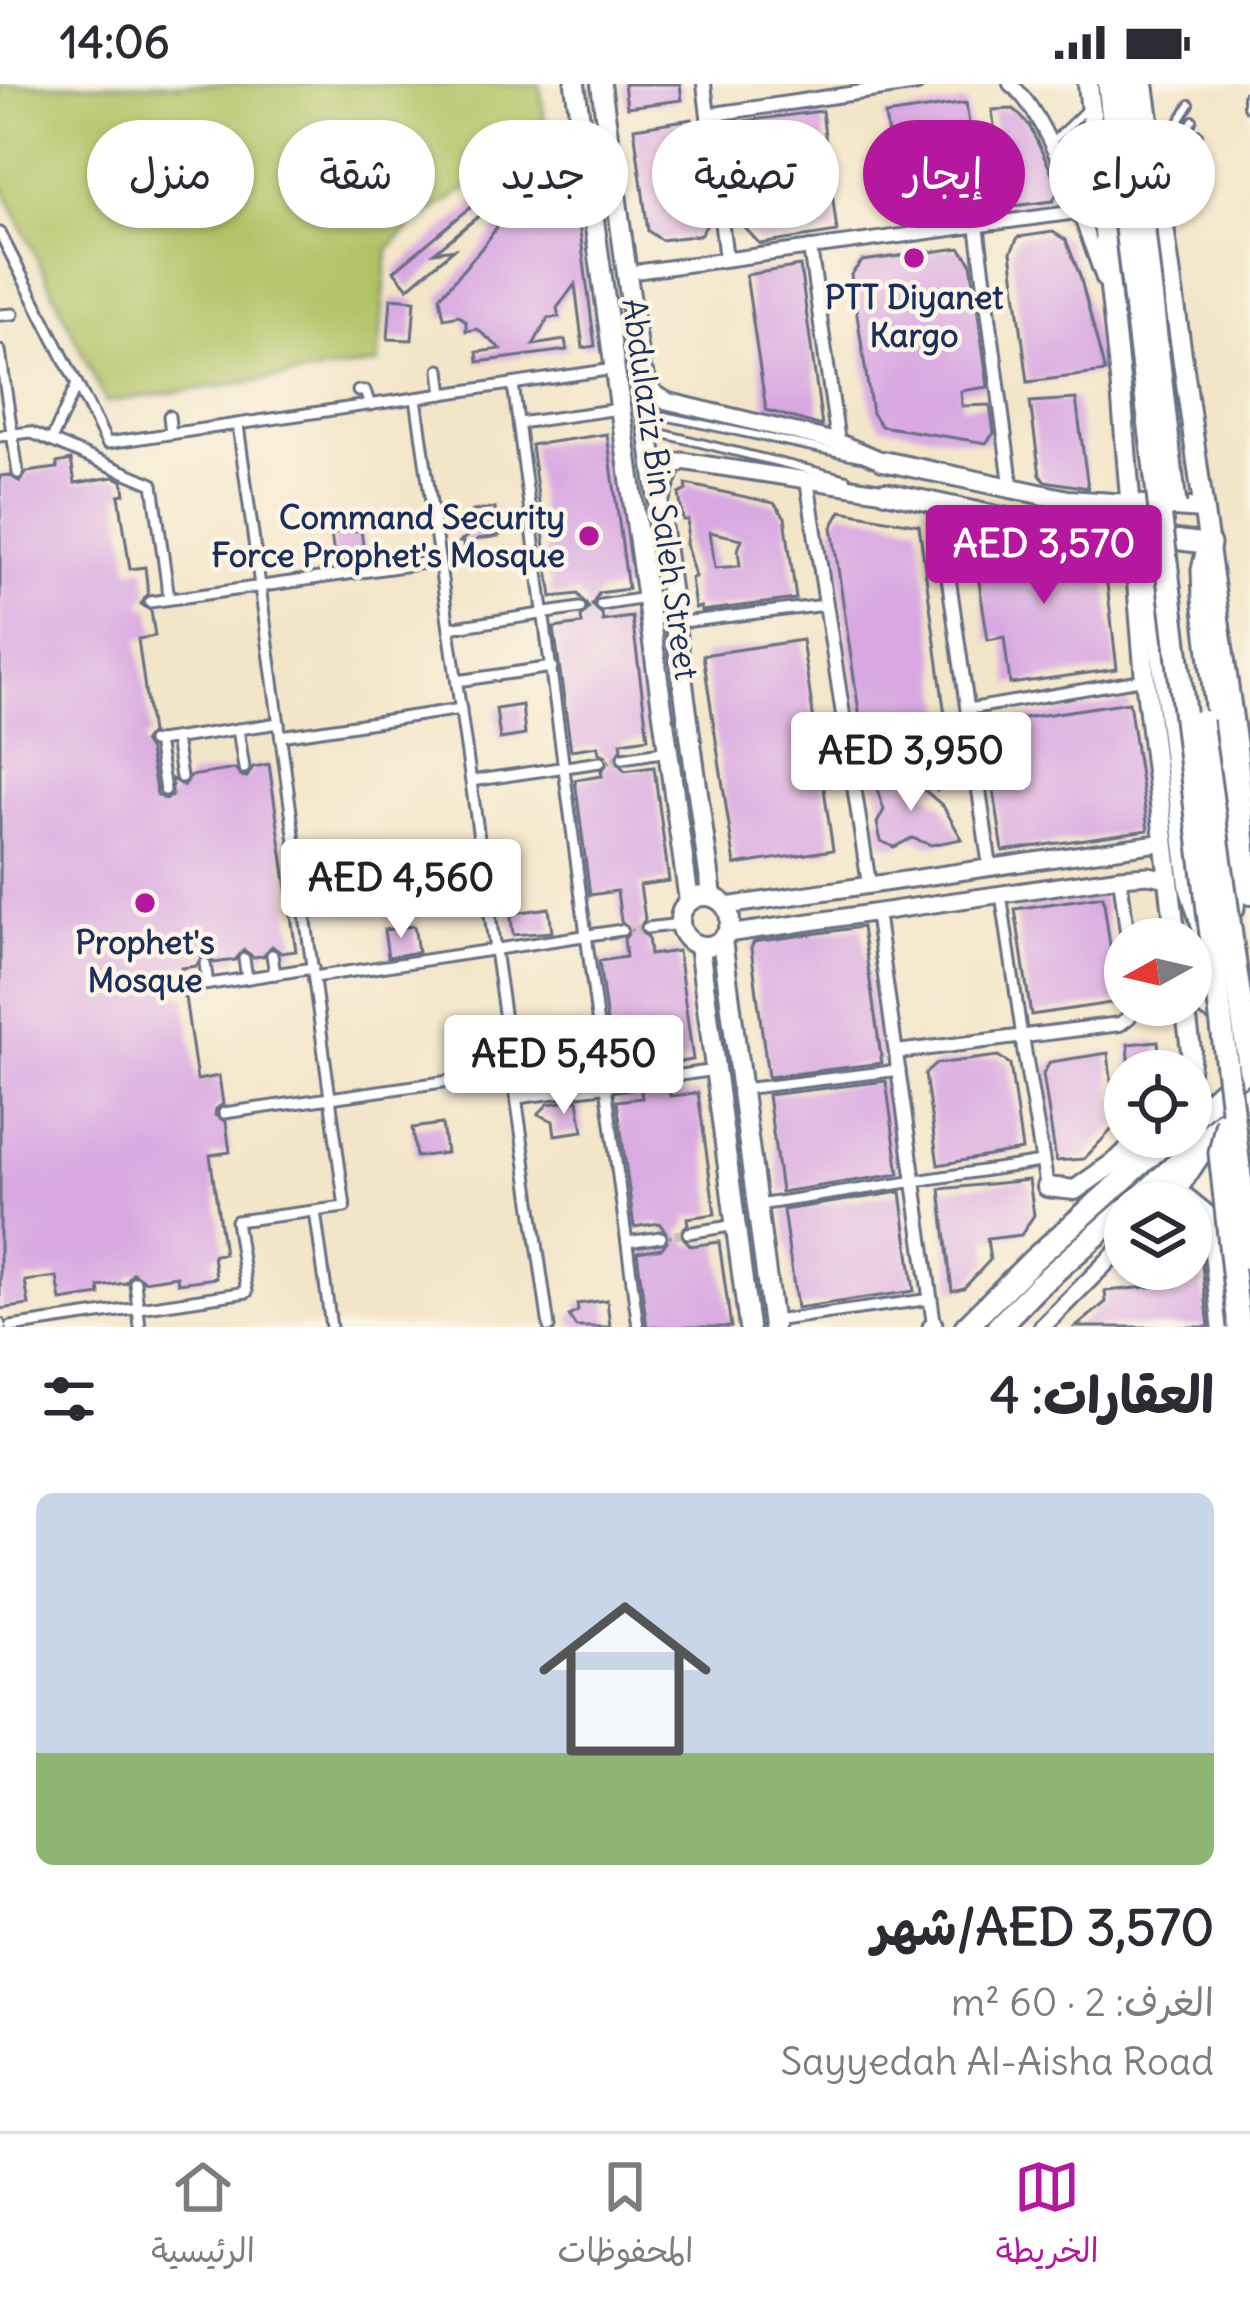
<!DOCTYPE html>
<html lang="ar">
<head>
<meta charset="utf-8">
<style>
  body { margin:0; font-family:Delius,"Playpen Sans Arabic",sans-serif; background:#f7f7f7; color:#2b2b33; direction:rtl; height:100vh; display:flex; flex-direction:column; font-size:45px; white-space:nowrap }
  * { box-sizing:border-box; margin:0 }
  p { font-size:39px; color:#7c7c81 }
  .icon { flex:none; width:66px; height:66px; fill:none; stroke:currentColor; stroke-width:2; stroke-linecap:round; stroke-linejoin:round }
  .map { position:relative; height:1243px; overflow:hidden; direction:ltr }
  .panel { display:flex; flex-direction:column; background:#fff; flex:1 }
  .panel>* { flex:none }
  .banner { position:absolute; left:36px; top:36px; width:1179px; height:108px; direction:rtl; display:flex; gap:24px }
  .needle { width:78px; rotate:262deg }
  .fabs { position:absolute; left:1104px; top:834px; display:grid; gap:24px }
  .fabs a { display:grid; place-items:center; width:108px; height:108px; border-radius:50%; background:#fff; box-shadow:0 3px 9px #0004; font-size:60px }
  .price { position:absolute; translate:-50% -102px; padding:0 27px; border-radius:12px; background:#fff; color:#222; font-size:39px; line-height:78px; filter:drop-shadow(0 3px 6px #0008) }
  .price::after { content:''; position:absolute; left:50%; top:72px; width:36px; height:27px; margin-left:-18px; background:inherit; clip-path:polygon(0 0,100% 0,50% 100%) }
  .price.current { background:#b5179e; color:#fff }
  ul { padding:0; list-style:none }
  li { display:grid; align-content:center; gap:24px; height:636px; padding:0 36px }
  li span { display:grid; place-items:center; height:372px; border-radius:18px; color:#555 }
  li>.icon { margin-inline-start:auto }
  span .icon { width:216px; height:216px; fill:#fffc; stroke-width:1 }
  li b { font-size:51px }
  h2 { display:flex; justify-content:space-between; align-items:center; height:144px; padding:0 36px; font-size:51px }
  .chip { padding:0 42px; border-radius:54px; background:#fff; box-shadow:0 3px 9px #0004; font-size:42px; line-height:108px }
  .chip.current { background:#b5179e; color:#fff }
  .status { display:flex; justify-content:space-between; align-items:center; height:84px; padding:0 60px; background:#fff; direction:ltr }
  .status svg { height:33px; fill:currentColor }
  .tabs { display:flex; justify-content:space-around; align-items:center; height:168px; border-top:3px solid #e1e1e2; background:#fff; font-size:33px; color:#7c7c81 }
  .tabs a { display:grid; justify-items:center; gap:6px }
  .tabs .current { color:#b5179e }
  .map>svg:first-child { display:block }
  .green { fill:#b1c366; stroke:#667962; stroke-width:3 }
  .building { fill:#d9a8e2; fill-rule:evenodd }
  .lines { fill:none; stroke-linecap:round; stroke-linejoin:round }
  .pedestrian-tunnel { stroke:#c8c1b3; stroke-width:9; stroke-dasharray:9 4.5; stroke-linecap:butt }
  .service-casing { stroke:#676f83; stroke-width:12 }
  .pedestrian-casing { stroke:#676f83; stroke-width:15 }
  .minor-casing { stroke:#676f83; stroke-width:18 }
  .tertiary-casing { stroke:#676f83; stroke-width:21 }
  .secondary-casing { stroke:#676f83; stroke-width:24 }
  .primary-casing { stroke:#676f83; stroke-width:27 }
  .trunk-casing { stroke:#676f83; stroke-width:27 }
  .service { stroke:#fff; stroke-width:6 }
  .pedestrian { stroke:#fff; stroke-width:9 }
  .minor { stroke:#fff; stroke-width:12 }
  .tertiary { stroke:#fff; stroke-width:15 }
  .secondary { stroke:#fff; stroke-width:18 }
  .primary { stroke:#fff; stroke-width:21 }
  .trunk { stroke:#fff; stroke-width:21 }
  .trunk-bridge-casing { stroke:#676f83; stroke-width:27; stroke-linecap:butt }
  .trunk-bridge { stroke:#fff; stroke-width:21 }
  .poi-dot { fill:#b5179e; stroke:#fcf5e5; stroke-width:4.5 }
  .labels { text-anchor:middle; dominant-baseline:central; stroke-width:9; stroke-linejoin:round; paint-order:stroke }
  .poi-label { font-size:33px; font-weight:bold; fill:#1b2f5e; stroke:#fcf5e5 }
  .street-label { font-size:33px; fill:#1b2f5e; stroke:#fcf5e5 }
</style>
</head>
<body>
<div class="status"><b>14:06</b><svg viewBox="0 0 49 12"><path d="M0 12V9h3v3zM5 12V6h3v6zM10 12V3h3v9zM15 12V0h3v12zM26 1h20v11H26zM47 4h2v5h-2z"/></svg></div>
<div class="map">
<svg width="1250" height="1243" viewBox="0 0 1250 1243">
  <rect width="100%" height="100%" fill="#fcf5e5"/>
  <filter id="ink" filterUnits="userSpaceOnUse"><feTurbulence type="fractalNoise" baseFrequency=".00833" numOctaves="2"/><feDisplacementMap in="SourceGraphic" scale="24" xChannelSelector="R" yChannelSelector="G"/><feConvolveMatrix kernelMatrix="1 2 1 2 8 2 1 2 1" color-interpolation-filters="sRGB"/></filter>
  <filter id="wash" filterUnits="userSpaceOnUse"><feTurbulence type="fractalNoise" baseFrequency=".004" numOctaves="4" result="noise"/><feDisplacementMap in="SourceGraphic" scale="48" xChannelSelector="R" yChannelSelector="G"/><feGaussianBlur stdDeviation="2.7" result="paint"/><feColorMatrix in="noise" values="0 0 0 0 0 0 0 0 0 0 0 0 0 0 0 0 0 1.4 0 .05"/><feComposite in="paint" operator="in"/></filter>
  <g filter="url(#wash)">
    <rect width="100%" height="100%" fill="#f3e5c8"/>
    <path class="green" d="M0,0H540L545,40L491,48L496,85L415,139L388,165L378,280L106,318L0,97Z"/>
    <g id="blocks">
      <g class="building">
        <path d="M624,0H680L682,16L627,23Z"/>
        <path d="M966,19L981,126L900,137L885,31Z"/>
        <path d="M1014,25L1029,41L1055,95L1059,106L1053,117L1005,123L992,26Z"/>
        <path d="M822,27L837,148L760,160L744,143L741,120L759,96L739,85L732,46L745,37Z"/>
        <path d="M692,35L708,139L700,151L661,156L648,147L634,44Z"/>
        <path d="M571,78L595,262L583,264L575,200L557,224L559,233L548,234L533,261L565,256L567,266L478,278L477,268L501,265L477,245L466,247V237L459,231L444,234L440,213L485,160L522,106L567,140L558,81Z"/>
        <path d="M478,117L486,126L435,168L454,165L408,204L394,187Z"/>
        <path d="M1053,148L1066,156L1080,192L1105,288L1028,298L1011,168L1018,153Z"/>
        <path d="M960,164L971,178L988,303L961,307L962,322L990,321L994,349L986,359L881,342L872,329L851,191L862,177Z"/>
        <path d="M800,182L822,342L766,326L746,191Z"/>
        <path d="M391,214L415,216L412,256L388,255Z"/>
        <path d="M1076,315L1088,404L1045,397L1040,391L1030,318Z"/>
        <path d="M607,350L628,505L599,509L592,521L602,530L603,537L632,533L648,654L621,658L622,665L614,674L625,687L654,683L669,797L640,801L645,835L638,846L648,853L650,871L678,867L693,976L665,980L658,993L668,1002L670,1012L698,1009L715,1130L687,1134L688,1140L679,1149L691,1162L719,1158L731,1243H647L637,1168L662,1164L670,1153L659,1139L634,1143L617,1017L642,1014L641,1007L648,1002L649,996L638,989L614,992L599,877L626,873L624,855L631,846L621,837L617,807L590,811L575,696L602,692L601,687L609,678L606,672L599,669L598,662L571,666L554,544L582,540L581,533L589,524L578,510L552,513L531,361Z"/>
        <path d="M71,376L75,399L114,393L123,397L125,410L119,411L130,485L145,483L148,509L141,520L151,527L155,552L138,555L151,649L143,658L149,667L157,711L165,715L172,712V695L184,702L190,692L235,685L240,692L247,693L253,683L269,680L296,867L281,869L272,862L263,872L253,873L244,866L235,876L214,879L209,872L203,871L196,882L181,884L182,895L175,902L178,910L185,913L197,996L219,992L223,1020L216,1025L215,1031L226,1038L230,1068L210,1071L224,1170L213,1171L216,1194L178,1199L177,1192L144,1197L133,1189L126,1199L99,1203L100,1211L61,1217L57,1193L25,1197L29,1221L0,1225V392L9,391L20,398L27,388L57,384V379Z"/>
        <path d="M686,400L774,419L785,433L796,515L701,527V523L695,524L691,494L695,493L686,460L688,436H683L679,410L687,406ZM710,448L742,455L738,466L740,482L715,484Z"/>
        <path d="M495,424L499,452L478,455L464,468L463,458H459L476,446L461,436L473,427Z"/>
        <path d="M841,427L919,441L950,668L943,669L955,693L937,706L925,673L867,682L832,443Z"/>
        <path d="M980,442L1061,461L1063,481L1104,475L1117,585L1010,600L1004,553L988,556L972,453Z"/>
        <path d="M361,446L365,474L335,478L331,450Z"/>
        <path d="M802,556L833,766L735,781L703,571Z"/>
        <path d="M1129,618L1148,746L1003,767L984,640Z"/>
        <path d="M522,621L525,651L500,655L496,625Z"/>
        <path d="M871,688L913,696L943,722L962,755L931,761L912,754L894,763L881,757L877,739L884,726Z"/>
        <path d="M1103,812L1118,918L1031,931L1015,825Z"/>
        <path d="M549,824L552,848L513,851L511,832L515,829Z"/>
        <path d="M414,842L418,868L388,873L384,846Z"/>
        <path d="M862,843L882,979L768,993L751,864L754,858Z"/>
        <path d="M1158,957L1161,987H1130L1128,960Z"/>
        <path d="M1108,969L1116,1041L1084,1075L1056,1077L1043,990L1050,978Z"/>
        <path d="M998,972L1010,980L1022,1066L938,1081L925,990L936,980Z"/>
        <path d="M886,997L899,1090L781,1108L768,1011Z"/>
        <path d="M578,1016L583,1047L555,1051L553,1037L538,1030L548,1020Z"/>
        <path d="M442,1040L446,1069L416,1073L412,1044Z"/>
        <path d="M1029,1096L1034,1131L1021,1151L987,1155L990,1176L964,1204L952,1207L940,1105Z"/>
        <path d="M901,1108L914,1207L797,1224L783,1126Z"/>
        <path d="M1191,1138H1197L1209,1243H1076L1106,1218L1105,1207L1170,1201L1168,1185H1191Z"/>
        <path d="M607,1216L610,1243H576L569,1232L578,1227L577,1220Z"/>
      </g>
    </g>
  </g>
  <g filter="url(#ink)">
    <use href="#blocks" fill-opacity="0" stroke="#676f83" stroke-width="3"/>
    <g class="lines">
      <g class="pedestrian-tunnel">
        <path d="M600,678L623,674"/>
        <path d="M622,846L647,844"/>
        <path d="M640,998L667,993"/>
        <path d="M661,1153L688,1149"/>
      </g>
      <defs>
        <g id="service">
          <path d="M1053,57L1087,24"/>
          <path d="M1160,68L1190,20"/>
          <path d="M1163,83L1193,36"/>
          <path d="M1165,98L1198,50"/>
          <path d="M664,332L860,373"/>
          <path d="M664,350L847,395"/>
        </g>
        <g id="pedestrian">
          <path d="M0,149L107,359L614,285"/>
          <path d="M0,231L13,230"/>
          <path d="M0,267L18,389"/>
          <path d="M440,286L443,310"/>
          <path d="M513,300L638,1243"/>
          <path d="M358,307H365L370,321"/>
          <path d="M416,314L549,1243"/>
          <path d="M169,332L171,350"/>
          <path d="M519,339L619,325"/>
          <path d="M0,352L30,348L153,400L169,515"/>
          <path d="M51,357L77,300"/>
          <path d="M150,518L439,477"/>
          <path d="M601,521L646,514"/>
          <path d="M674,539L826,521"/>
          <path d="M449,544L580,524"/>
          <path d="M457,597L552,583"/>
          <path d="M969,625L1145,595"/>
          <path d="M238,645L244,684"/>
          <path d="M281,652L461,625"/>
          <path d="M175,655L181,693"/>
          <path d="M157,657L165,706"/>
          <path d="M152,658L279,639"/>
          <path d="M623,674L668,667"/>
          <path d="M471,697L600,678"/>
          <path d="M1001,810L1022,953"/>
          <path d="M647,844L680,840"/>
          <path d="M272,871L275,890"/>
          <path d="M244,875L247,894"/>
          <path d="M205,880L208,900"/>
          <path d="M314,893L622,846"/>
          <path d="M184,904L313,884"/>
          <path d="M667,993L715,986"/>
          <path d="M742,1005L900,986"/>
          <path d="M517,1014L640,998"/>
          <path d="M224,1029L513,988"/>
          <path d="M758,1121L1041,1078"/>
          <path d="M315,1127L331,1243"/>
          <path d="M688,1149L736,1141"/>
          <path d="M627,1158L661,1153"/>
          <path d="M135,1198L140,1243"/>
          <path d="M773,1237L931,1215"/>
          <path d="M0,1240L1,1243"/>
          <path d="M11,1243L247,1208L236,1137L345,1123L238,341"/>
        </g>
        <g id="minor">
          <path d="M704,0L726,175"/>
          <path d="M1010,0C1048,27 1086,150 1104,197"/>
          <path d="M1250,13V21"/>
          <path d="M708,31L917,0"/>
          <path d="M977,141L1012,407"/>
          <path d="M810,164L838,358"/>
          <path d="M627,189L1077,128"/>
          <path d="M807,396L869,800"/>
          <path d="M938,420L990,783"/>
          <path d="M1120,793L1128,855"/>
          <path d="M876,828L934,1240"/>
          <path d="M1022,953L1047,1103"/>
          <path d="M897,968L1120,940L1129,933L1133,921"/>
        </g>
        <g id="tertiary">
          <path d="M645,290L654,309L667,317L838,358L883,377"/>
          <path d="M659,420L673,384L682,377L885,408"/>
          <path d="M726,822L1165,758"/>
          <path d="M727,850L1120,793L1148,791L1170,795"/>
          <path d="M1167,1119L1173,1112H1186L1208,1130L1221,1243"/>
          <path d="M931,1243L934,1240"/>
          <path d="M1042,1243L1125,1160"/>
        </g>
        <g id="secondary">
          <path d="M575,0L689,817"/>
          <path d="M601,0L712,812"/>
          <path d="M1088,0L1121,305L1145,595L1176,855"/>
          <path d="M1144,0L1237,663L1250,811"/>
          <path d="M883,377L1068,416L1203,425"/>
          <path d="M885,408L1015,436L1209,460"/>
          <circle cx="705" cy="837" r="25"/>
          <path d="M722,856L773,1243"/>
          <path d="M699,862L749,1243"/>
          <path d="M1191,914L1214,928L1230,929"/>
          <path d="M1185,921L1191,966L1189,987"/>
          <path d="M1047,1103L1075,1106L1119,1075L1142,1053"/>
          <path d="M1173,1112L1214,1051"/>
        </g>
        <g id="primary">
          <path d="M1191,1035L1241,990"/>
          <path d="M1134,1119L1250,1013"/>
          <path d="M966,1243L1033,1176L1171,1053"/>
          <path d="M998,1243L1037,1203L1125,1126"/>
        </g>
        <g id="trunk">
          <path d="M1109,0L1118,78"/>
          <path d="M1128,0L1136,76"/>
          <path d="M1131,451L1145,469L1153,492L1191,804L1205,848"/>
          <path d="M1209,460L1203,486L1204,515L1235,790L1233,824"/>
        </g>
      </defs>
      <use href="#service" class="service-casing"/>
      <use href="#pedestrian" class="pedestrian-casing"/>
      <use href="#minor" class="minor-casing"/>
      <use href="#tertiary" class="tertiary-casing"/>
      <use href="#secondary" class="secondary-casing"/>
      <use href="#primary" class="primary-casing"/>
      <use href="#trunk" class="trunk-casing"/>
      <use href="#service" class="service"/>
      <use href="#pedestrian" class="pedestrian"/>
      <use href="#minor" class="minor"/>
      <use href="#tertiary" class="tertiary"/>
      <use href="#secondary" class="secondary"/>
      <use href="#primary" class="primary"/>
      <use href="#trunk" class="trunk"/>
      <defs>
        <g id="trunk-bridge">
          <path d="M1136,76L1175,421"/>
          <path d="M1118,78L1250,1175"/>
          <path d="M1201,637L1250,987"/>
          <path d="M1227,1037L1220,1069L1239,1243"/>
        </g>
      </defs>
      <use href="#trunk-bridge" class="trunk-bridge-casing"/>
      <use href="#trunk-bridge" class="trunk-bridge"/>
    </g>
  </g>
  <g class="poi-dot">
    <circle cx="914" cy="174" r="12"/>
    <circle cx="589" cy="452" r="12"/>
    <circle cx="145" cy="819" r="12"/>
  </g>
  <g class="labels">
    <g class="poi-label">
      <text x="914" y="213">PTT Diyanet<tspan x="914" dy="38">Kargo</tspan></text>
      <text x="565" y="433" text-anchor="end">Command Security<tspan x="565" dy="38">Force Prophet's Mosque</tspan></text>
      <text x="145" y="858">Prophet's<tspan x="145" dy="38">Mosque</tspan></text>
    </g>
    <g class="street-label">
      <text transform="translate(661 405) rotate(82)">Abdulaziz Bin Saleh Street</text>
    </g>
  </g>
</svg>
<div class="fabs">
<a><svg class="needle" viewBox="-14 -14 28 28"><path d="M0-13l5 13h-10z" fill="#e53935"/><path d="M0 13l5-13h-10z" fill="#7c7c81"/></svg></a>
<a><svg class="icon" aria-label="locate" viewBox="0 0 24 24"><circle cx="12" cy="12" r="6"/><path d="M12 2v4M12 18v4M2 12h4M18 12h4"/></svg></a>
<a><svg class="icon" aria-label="layers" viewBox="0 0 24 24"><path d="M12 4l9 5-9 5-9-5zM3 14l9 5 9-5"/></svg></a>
</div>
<b class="price current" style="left:1044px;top:523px">AED 3,570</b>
<b class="price" style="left:911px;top:730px">AED 3,950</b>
<b class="price" style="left:401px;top:857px">AED 4,560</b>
<b class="price" style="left:564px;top:1033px">AED 5,450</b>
<div class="banner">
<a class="chip">شراء</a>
<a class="chip current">إيجار</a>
<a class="chip">تصفية</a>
<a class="chip">جديد</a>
<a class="chip">شقة</a>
<a class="chip">منزل</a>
</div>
</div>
<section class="panel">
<h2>العقارات: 4<svg class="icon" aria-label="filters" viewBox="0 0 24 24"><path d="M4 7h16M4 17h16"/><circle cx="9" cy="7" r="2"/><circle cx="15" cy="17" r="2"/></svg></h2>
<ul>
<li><span style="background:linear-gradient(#c9d6e8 70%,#8fb573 0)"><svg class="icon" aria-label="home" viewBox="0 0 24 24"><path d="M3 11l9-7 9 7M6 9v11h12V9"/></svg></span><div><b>AED 3,570/شهر</b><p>الغرف: 2 · 60 m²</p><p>Sayyedah Al-Aisha Road</p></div></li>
</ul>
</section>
<nav class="tabs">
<a class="current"><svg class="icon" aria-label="map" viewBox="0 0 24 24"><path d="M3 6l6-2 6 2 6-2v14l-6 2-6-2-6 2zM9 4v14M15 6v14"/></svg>الخريطة</a>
<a><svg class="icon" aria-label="saved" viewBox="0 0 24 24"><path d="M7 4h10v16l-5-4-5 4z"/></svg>المحفوظات</a>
<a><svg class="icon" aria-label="home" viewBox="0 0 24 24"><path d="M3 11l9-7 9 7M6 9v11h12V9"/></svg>الرئيسية</a>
</nav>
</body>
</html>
